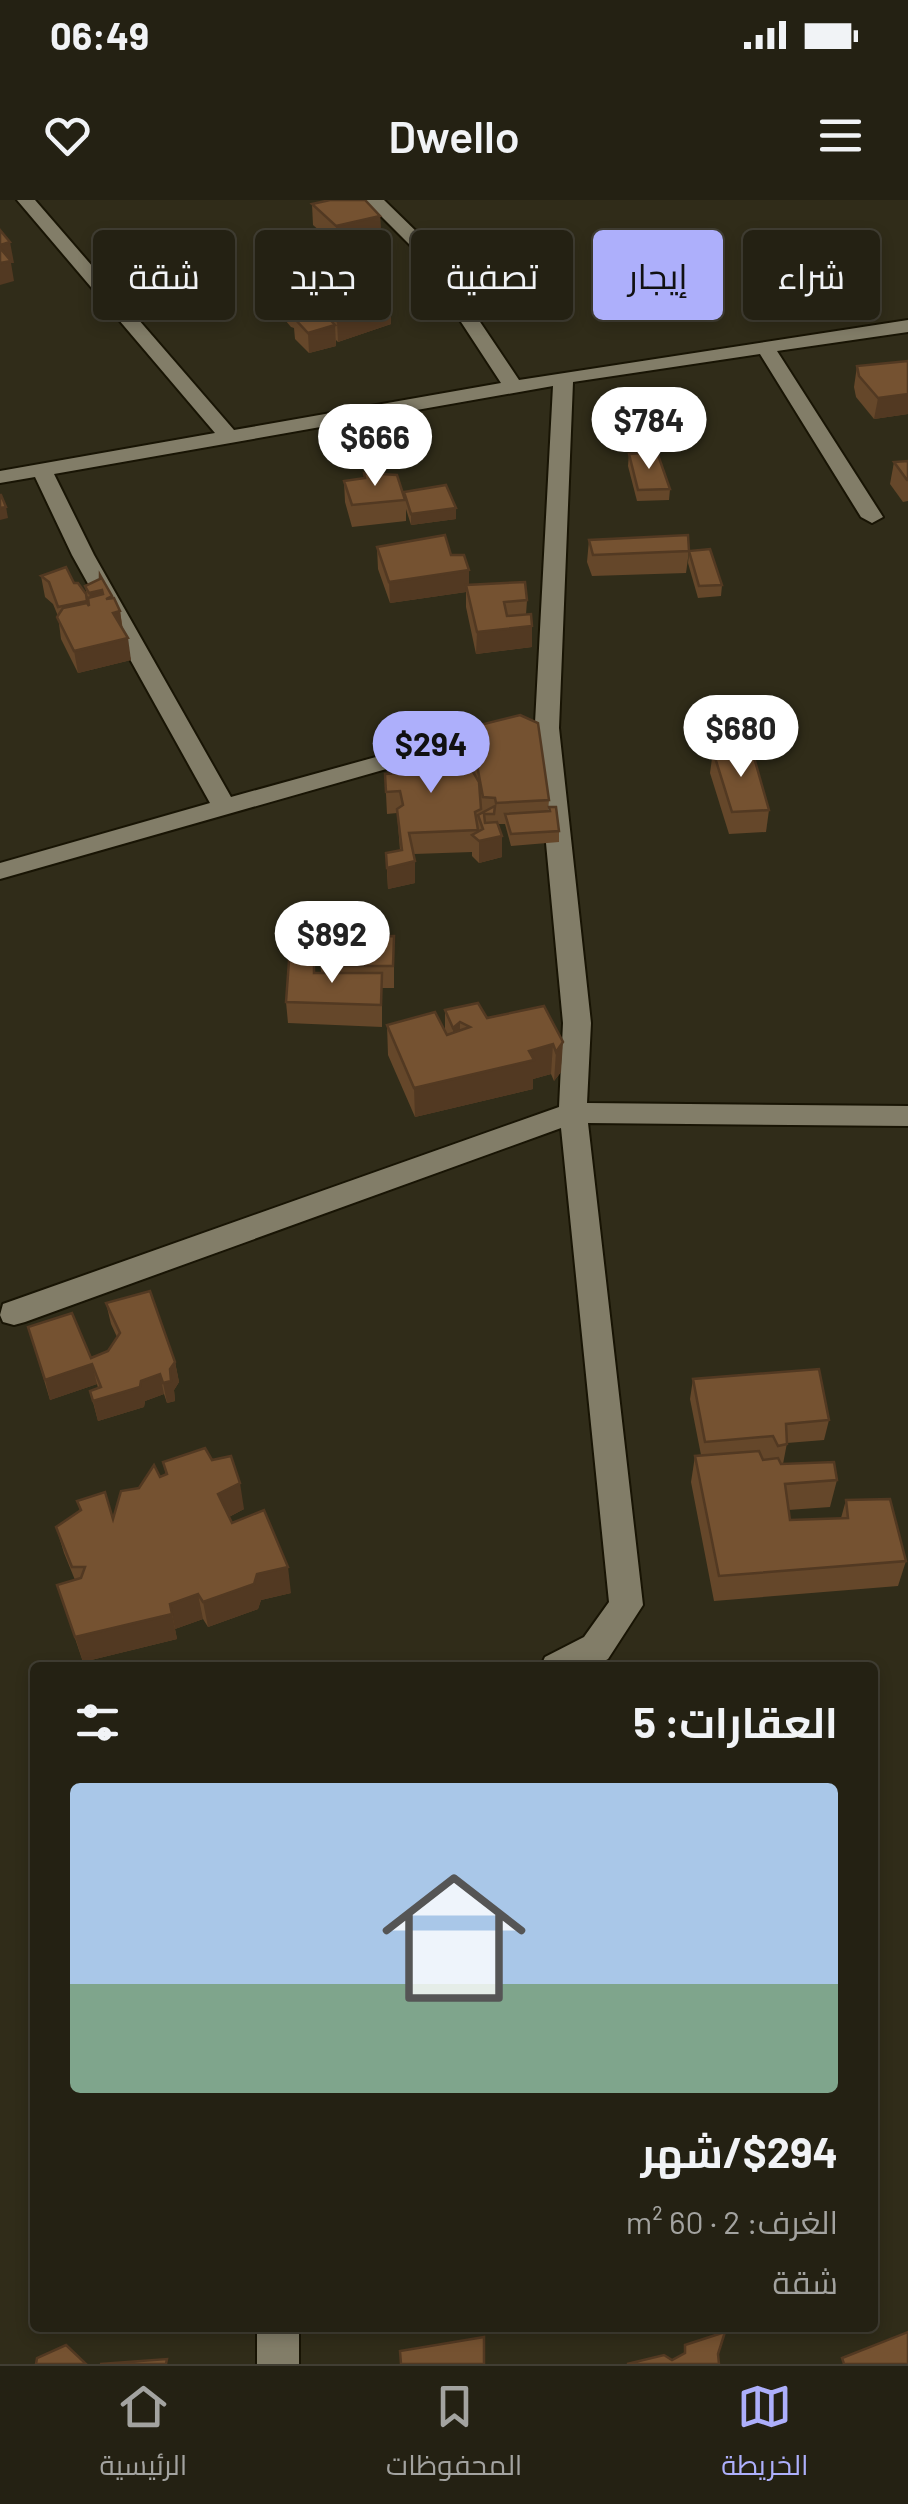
<!DOCTYPE html>
<html lang="ar">
<head>
<meta charset="utf-8">
<style>
  body { margin:0; font-family:Barlow,Cairo,sans-serif; background:#2c291c; color:#f1f3f6; direction:rtl; height:100vh; display:flex; flex-direction:column; font-size:38px; white-space:nowrap }
  * { box-sizing:border-box; margin:0 }
  p { font-size:32px; color:#a3a3a0 }
  .icon { flex:none; width:55px; height:55px; fill:none; stroke:currentColor; stroke-width:2; stroke-linecap:round; stroke-linejoin:round }
  .map { position:relative; flex:1; overflow:hidden; direction:ltr }
  .sheet { position:absolute; left:30px; top:1462px; width:848px; height:670px; display:flex; flex-direction:column; background:#242113; border-radius:10px; box-shadow:0 5px 15px #0003,0 0 0 2px #413e33; direction:rtl }
  .sheet>* { flex:none }
  .hud { position:absolute; left:30px; top:30px; width:850px; height:90px; direction:rtl; display:flex; gap:20px }
  .price { position:absolute; translate:-50% -85px; padding:0 22px; border-radius:35px; background:#fff; color:#222; font-size:32px; line-height:65px; filter:drop-shadow(0 2px 5px #0008) }
  .price::after { content:''; position:absolute; left:50%; top:60px; width:30px; height:22px; margin-left:-15px; background:inherit; clip-path:polygon(0 0,100% 0,50% 100%) }
  .price.on { background:#adaffb; color:#111 }
  ul { padding:0; list-style:none }
  li { display:grid; align-content:center; gap:20px; height:530px; padding:0 40px }
  li span { display:grid; place-items:center; height:310px; border-radius:10px; color:#555 }
  li>.icon { margin-inline-start:auto }
  span .icon { width:180px; height:180px; fill:#fffc; stroke-width:1 }
  li b { font-size:42px }
  h2 { display:flex; justify-content:space-between; align-items:center; height:120px; padding:0 40px; font-size:42px }
  .chip { padding:0 35px; border-radius:10px; background:#242113; box-shadow:0 5px 15px #0003,0 0 0 2px #413e33; font-size:35px; line-height:90px }
  .chip.on { background:#adaffb; color:#111 }
  .status { display:flex; justify-content:space-between; align-items:center; height:70px; padding:0 50px; background:#242113; direction:ltr }
  .status svg { height:28px; fill:currentColor }
  header { display:flex; justify-content:space-between; align-items:center; height:130px; padding:0 40px; background:#242113; font-size:45px; font-weight:600 }
  .menu { display:flex; justify-content:space-around; align-items:center; height:140px; border-top:2px solid #413e33; background:#242113; font-size:28px; color:#a3a3a0 }
  .menu a { display:grid; justify-items:center; gap:5px }
  .menu .on { color:#adaffb }
  .map>svg:first-child { display:block }
  .lines { fill:none; stroke-linecap:round; stroke-linejoin:round }
  .minor-casing { stroke:#181404; stroke-width:4 }
  .minor { fill:#827d68; fill-rule:evenodd }
  .wall { fill:#65472a }
  .shaded-wall { fill:#523922 }
  .building { fill:#755231; stroke:#523922; stroke-width:2.5 }
</style>
</head>
<body>
<div class="status"><b>06:49</b><svg viewBox="0 0 49 12"><path d="M0 12V9h3v3zM5 12V6h3v6zM10 12V3h3v9zM15 12V0h3v12zM26 1h20v11H26zM47 4h2v5h-2z"/></svg></div>
<header><svg class="icon" aria-label="menu" viewBox="0 0 24 24"><path d="M4 6h16M4 12h16M4 18h16"/></svg>Dwello<svg class="icon" aria-label="heart" viewBox="0 0 24 24"><path d="M12 20l-8-8c-3-5 5-10 8-4 3-6 11-1 8 4z"/></svg></header>
<div class="map">
<svg width="908" height="2164" viewBox="0 0 908 2164">
  <rect width="100%" height="100%" fill="#302c19"/>
  <g class="lines">
    <defs>
      <g id="minor">
        <path d="M17,0H35L234,230L501,183L412,47L365,0H384L425,40L519,180L908,120V132L777,151L883,317L872,323L861,317L760,154L573,182L559,528L591,823L587,903L908,906V926L588,923L643,1405L608,1459L591,1468H540L545,1457L584,1437L609,1402L561,928L25,1122L14,1125L3,1122L0,1115L3,1104L559,907L563,823L536,537L425,558L0,679V663L210,603L72,355L35,277L0,283V271L215,233ZM553,186L535,523L423,544L231,597L94,355L54,274Z"/>
        <rect x="257" y="2128" width="42" height="36"/>
      </g>
    </defs>
    <use href="#minor" class="minor-casing"/>
    <use href="#minor" class="minor"/>
  </g>
  <g class="wall">
    <path d="M312,4L380,16L381,37L337,46L313,25Z"/>
    <path d="M271,56L353,81L391,103V124L338,142L336,140V146L309,153L295,139L294,128L291,127L280,114L278,93L285,91V89H284L273,76Z"/>
    <path d="M908,161V214L874,219L856,197L854,187L857,166Z"/>
    <path d="M629,254L670,289L669,300L637,301L628,266Z"/>
    <path d="M908,261V301L903,302L890,284L894,262Z"/>
    <path d="M344,281L404,295L456,319L411,325L406,309V321L352,327L345,302Z"/>
    <path d="M589,340L689,351L686,373L592,376L587,362Z"/>
    <path d="M377,347L451,355L469,370V385L527,400L526,415L532,426V447L476,454L466,407V392L390,403L378,369Z"/>
    <path d="M689,351L722,385L721,396L698,398L688,363Z"/>
    <path d="M41,376L74,383L86,394L89,405L85,386L112,396L120,411L123,430L131,460L78,473L61,439L58,416L53,404L45,397Z"/>
    <path d="M436,536L549,600L548,611L559,631V642L511,646L505,624H498L502,657L479,663L472,656V652L414,654L415,683L388,689L386,653L400,650L397,613L387,614L385,574L392,573L391,548L436,557Z"/>
    <path d="M713,551L769,610L766,632L729,634L710,573Z"/>
    <path d="M394,736V788H382V827L288,823L286,802L315,773H321L319,738Z"/>
    <path d="M544,806L561,872L554,881L551,874L533,879V889L415,917L388,855L387,825L445,831V810L487,818Z"/>
    <path d="M106,1103L175,1162L179,1182L174,1190L175,1201L167,1203L164,1194L145,1201L144,1207L98,1221L90,1191L98,1188L97,1184L50,1200L28,1127L91,1158L108,1151L117,1137L111,1124Z"/>
    <path d="M693,1179L829,1220L824,1240L787,1243L783,1264L837,1280L830,1307L788,1310L790,1320L841,1318L846,1300L906,1361L898,1386L714,1401L691,1282L695,1256L701,1255L690,1199Z"/>
    <path d="M163,1262L244,1309L229,1317L232,1323L291,1393L261,1400L258,1409L208,1427L203,1419L175,1429L177,1439L83,1462L57,1385L75,1380L64,1353L56,1327L80,1311L77,1301L113,1319L139,1288L166,1275Z"/>
  </g>
  <g class="shaded-wall">
    <path d="M380,16L381,37L337,46L336,26Z"/>
    <path d="M10,42L14,63H11L14,81L0,85V45Z"/>
    <path d="M309,63L352,65L353,85L311,92V96L292,100L291,80L284,72L285,89H284L282,68Z"/>
    <path d="M341,101L391,103V124L338,142L337,121L325,107L326,125L324,126L323,105Z"/>
    <path d="M335,125L336,146L309,153L308,133Z"/>
    <path d="M908,194V214L874,219L878,198Z"/>
    <path d="M6,307L8,318L0,320V308Z"/>
    <path d="M456,308V319L411,325V314Z"/>
    <path d="M469,370V392L466,385V392L390,403L389,382Z"/>
    <path d="M102,390L106,412L93,415L89,393Z"/>
    <path d="M112,396L115,413L120,411L123,433L106,399Z"/>
    <path d="M532,426V447L476,454L477,432Z"/>
    <path d="M128,438L131,460L78,473L74,451Z"/>
    <path d="M409,564V585L392,589V567Z"/>
    <path d="M502,636V657L479,663V641Z"/>
    <path d="M415,661V683L388,689L387,668Z"/>
    <path d="M460,822V852L453,857V828Z"/>
    <path d="M563,842L561,872L554,881L556,852Z"/>
    <path d="M553,844L551,874L533,879V889L415,917L414,888Z"/>
    <path d="M175,1162L179,1182L174,1190L175,1201L167,1203L163,1183Z"/>
    <path d="M92,1164L97,1184L50,1200L45,1180Z"/>
    <path d="M160,1174L164,1194L145,1201L144,1207L98,1221L93,1201Z"/>
    <path d="M240,1283L244,1309L223,1320L218,1294Z"/>
    <path d="M288,1367L291,1393L261,1400L258,1409L208,1427L203,1402L257,1374Z"/>
    <path d="M198,1394L203,1419L175,1429L170,1404Z"/>
    <path d="M172,1414L177,1439L83,1462L75,1437Z"/>
  </g>
  <g class="building">
    <path d="M330,0H365L380,16L336,26L312,4Z"/>
    <path d="M0,30L10,42L0,45Z"/>
    <path d="M330,40L352,65L291,80L284,72L309,63L282,68L271,56Z"/>
    <path d="M0,48L11,61L0,63Z"/>
    <path d="M368,78L391,103L337,121L325,107L341,101L323,105L311,92Z"/>
    <path d="M300,87L335,125L308,133L294,118L298,114L293,111L298,109L290,106L278,93Z"/>
    <path d="M908,161V194L878,198L859,176L857,166Z"/>
    <path d="M657,252L670,289L638,290L629,254Z"/>
    <path d="M908,261V280H907L894,262Z"/>
    <path d="M364,273L397,275L405,300L352,305L344,281L365,278Z"/>
    <path d="M446,285L456,308L411,314L404,292Z"/>
    <path d="M0,295H1L6,307L0,308Z"/>
    <path d="M445,335L451,355H464L469,370L389,382L377,347Z"/>
    <path d="M688,335L689,351L593,355L589,340Z"/>
    <path d="M710,349L722,385L699,386L689,351Z"/>
    <path d="M66,367L74,383H78L86,394L87,401L58,407L49,382L41,376Z"/>
    <path d="M100,375L112,396L106,399L114,398L120,411L113,413L128,438L74,451L57,417L63,408L87,403L89,406L88,398L103,394L102,390L89,393L85,386L100,379Z"/>
    <path d="M525,382L527,400L504,402L507,416L531,414L532,426L477,432L466,385Z"/>
    <path d="M520,515L538,523L549,600L496,603L495,598L483,597L477,565H467L465,553L436,552V536Z"/>
    <path d="M430,540L433,557H459L462,568L472,570L479,582L481,609L475,612L478,630L409,633L415,661L387,668L386,653L402,650L397,609L403,605L400,591L386,592L385,574L412,572L409,564L392,567L391,548Z"/>
    <path d="M751,547L769,610L732,612L713,551Z"/>
    <path d="M495,606L494,614H484L485,623L497,622L502,636L479,641L472,635L483,629L478,615Z"/>
    <path d="M549,607H556L559,631L511,634L505,614L550,611Z"/>
    <path d="M394,736L393,766H321L319,738Z"/>
    <path d="M289,761H314V773H382L381,805L286,802Z"/>
    <path d="M478,803L487,818L544,806L563,842L556,852L553,844L529,851L534,860L414,888L387,825L435,812L447,835L470,827L460,822L453,828L445,810Z"/>
    <path d="M150,1091L175,1162L170,1169L171,1181L163,1183L160,1174L141,1181L140,1187L93,1201L90,1191L101,1187L92,1164L45,1180L28,1127L72,1113L91,1158L108,1151L120,1133L106,1103Z"/>
    <path d="M819,1169L829,1220L786,1224L787,1244L778,1246L773,1236L705,1242L693,1179Z"/>
    <path d="M205,1248L212,1260L231,1256L240,1283L218,1294L232,1323L264,1310L288,1367L257,1374L254,1384L203,1402L198,1394L170,1404L172,1414L75,1437L57,1385L81,1378L85,1367H72L56,1327L81,1310L77,1301L105,1292L113,1319L121,1291L139,1288L154,1265L160,1277L167,1274L163,1262Z"/>
    <path d="M759,1251L763,1260L778,1258L781,1264L834,1262L837,1280L785,1284L790,1320L848,1318L846,1300L890,1299L906,1361L719,1376L695,1256Z"/>
    <path d="M725,2132L718,2154L719,2164H627L664,2155L672,2160L685,2153V2145Z"/>
    <path d="M908,2132V2164H844L842,2158Z"/>
    <path d="M484,2137V2164H401L400,2151Z"/>
    <path d="M66,2145L86,2164H36L37,2158Z"/>
    <path d="M167,2159L166,2164H100Z"/>
  </g>
</svg>
<b class="price" style="left:649px;top:272px">$784</b>
<b class="price" style="left:375px;top:289px">$666</b>
<b class="price" style="left:741px;top:580px">$680</b>
<b class="price on" style="left:431px;top:596px">$294</b>
<b class="price" style="left:332px;top:786px">$892</b>
<div class="hud">
<a class="chip">شراء</a>
<a class="chip on">إيجار</a>
<a class="chip">تصفية</a>
<a class="chip">جديد</a>
<a class="chip">شقة</a>
</div>
<section class="sheet">
<h2>العقارات: 5<svg class="icon" aria-label="filters" viewBox="0 0 24 24"><path d="M4 7h16M4 17h16"/><circle cx="9" cy="7" r="2"/><circle cx="15" cy="17" r="2"/></svg></h2>
<ul>
<li><span style="background:linear-gradient(#a9c7e8 65%,#7fa58c 0)"><svg class="icon" aria-label="home" viewBox="0 0 24 24"><path d="M3 11l9-7 9 7M6 9v11h12V9"/></svg></span><div><b>$294/شهر</b><p>الغرف: 2 · 60 m²</p><p>شقة</p></div></li>
</ul>
</section>
</div>
<nav class="menu">
<a class="on"><svg class="icon" aria-label="map" viewBox="0 0 24 24"><path d="M3 6l6-2 6 2 6-2v14l-6 2-6-2-6 2zM9 4v14M15 6v14"/></svg>الخريطة</a>
<a><svg class="icon" aria-label="saved" viewBox="0 0 24 24"><path d="M7 4h10v16l-5-4-5 4z"/></svg>المحفوظات</a>
<a><svg class="icon" aria-label="home" viewBox="0 0 24 24"><path d="M3 11l9-7 9 7M6 9v11h12V9"/></svg>الرئيسية</a>
</nav>
</body>
</html>
